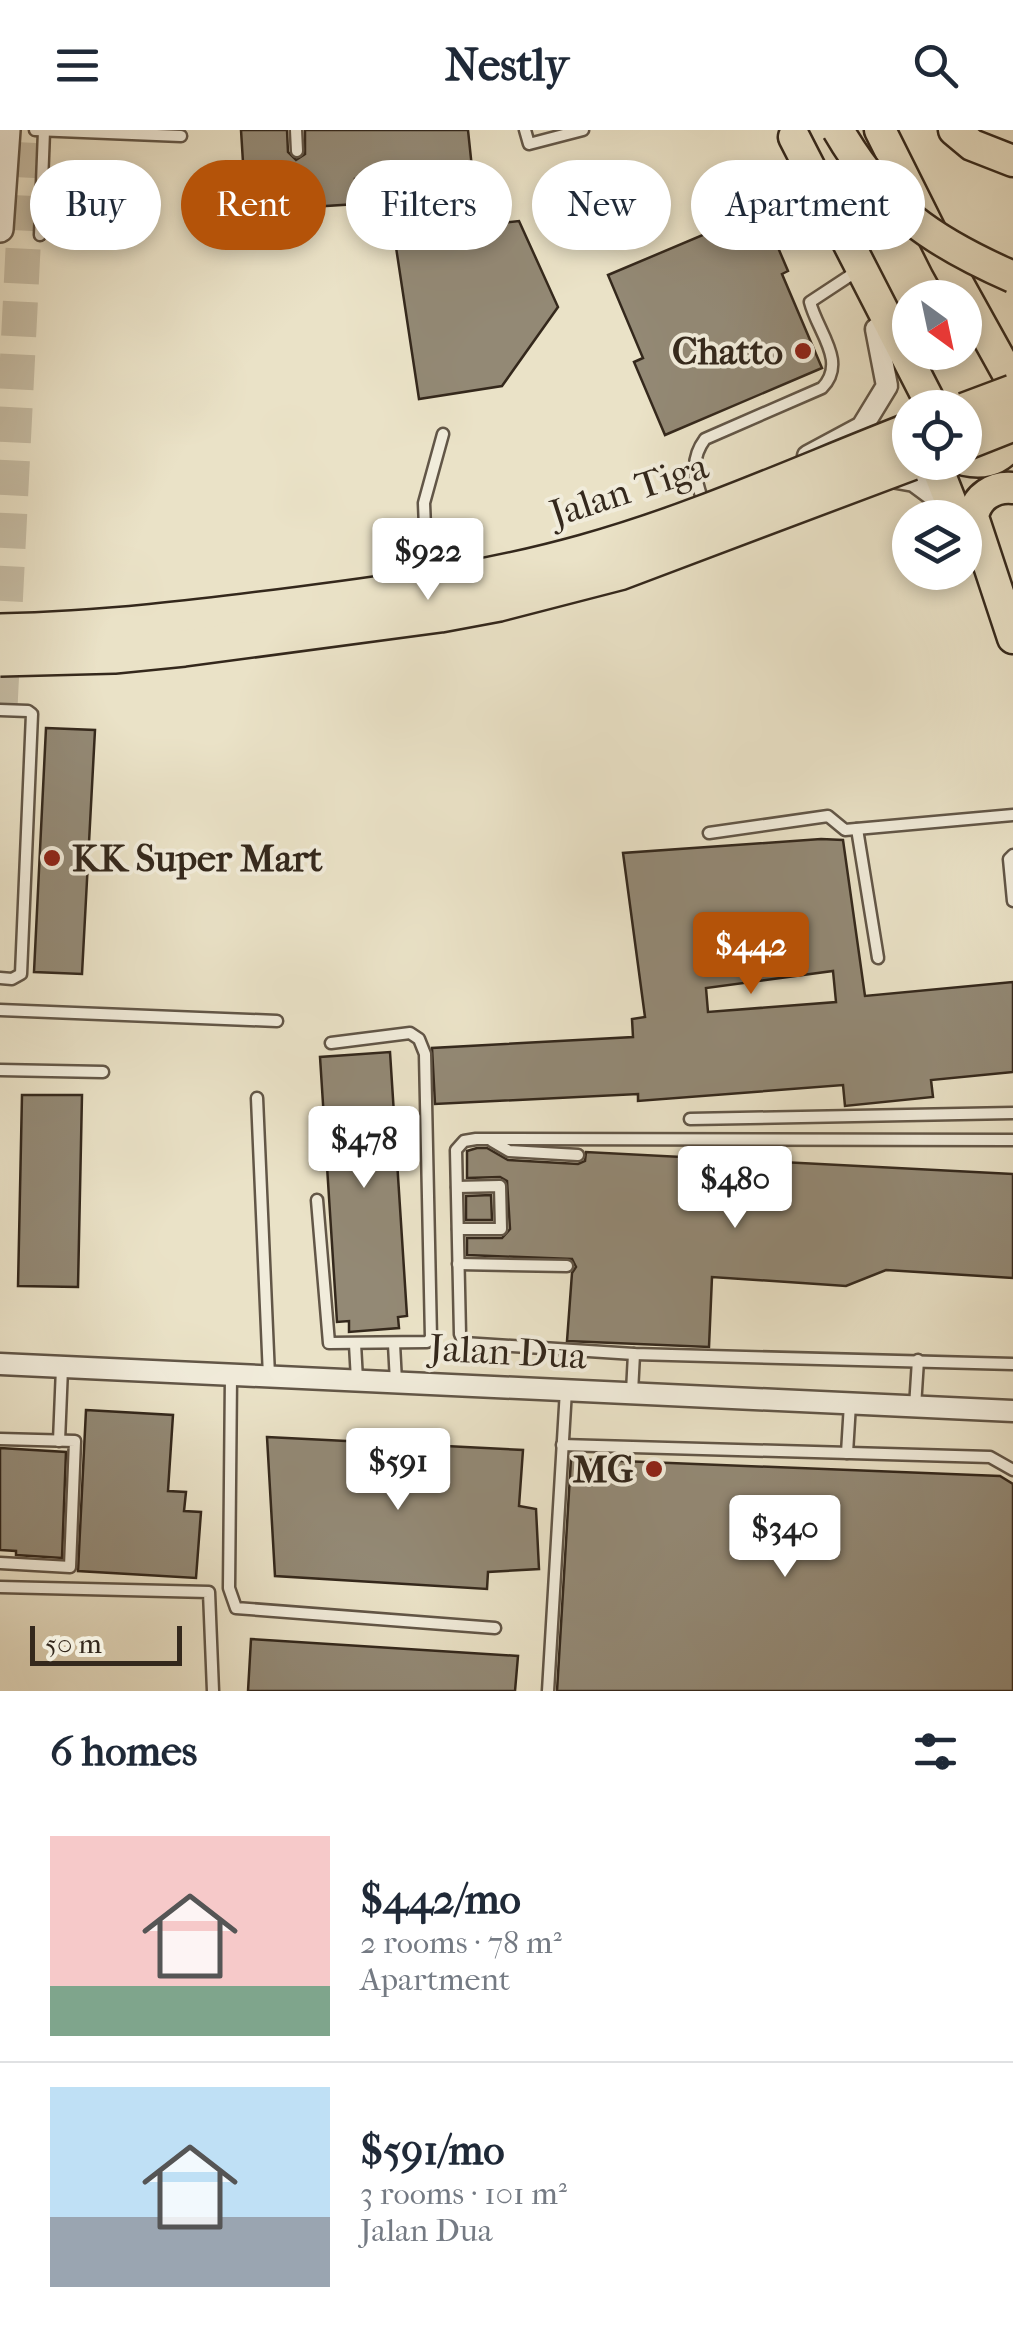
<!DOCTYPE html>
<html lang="en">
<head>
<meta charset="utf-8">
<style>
  body { margin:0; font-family:"IM FELL French Canon",serif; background:#f6f6f7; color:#1f2937; height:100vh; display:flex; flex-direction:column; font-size:38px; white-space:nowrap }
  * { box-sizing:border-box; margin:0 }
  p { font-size:32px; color:#747a83 }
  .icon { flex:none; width:55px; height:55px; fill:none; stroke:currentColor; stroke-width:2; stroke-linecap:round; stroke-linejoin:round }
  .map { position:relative; height:1561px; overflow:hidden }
  .side { display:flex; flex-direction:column; background:#fff; flex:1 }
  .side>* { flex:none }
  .hud { position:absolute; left:30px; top:30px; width:955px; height:90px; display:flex; gap:20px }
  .needle { width:65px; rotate:147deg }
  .buttons { position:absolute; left:892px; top:150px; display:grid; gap:20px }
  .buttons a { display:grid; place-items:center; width:90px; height:90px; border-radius:50%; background:#fff; box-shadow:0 5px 15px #0003; font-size:50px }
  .scale { position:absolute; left:30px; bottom:25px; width:152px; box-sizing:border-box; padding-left:10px; border:5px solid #34281c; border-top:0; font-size:28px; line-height:35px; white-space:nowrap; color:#34281c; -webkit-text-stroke:8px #f1ecdb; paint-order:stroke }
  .price { position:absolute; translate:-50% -85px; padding:0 22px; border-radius:10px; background:#fff; color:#222; font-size:32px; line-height:65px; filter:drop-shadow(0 2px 5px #0008) }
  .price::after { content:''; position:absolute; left:50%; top:60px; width:30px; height:22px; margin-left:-15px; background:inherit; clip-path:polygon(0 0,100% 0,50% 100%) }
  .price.current { background:#b45309; color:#fff }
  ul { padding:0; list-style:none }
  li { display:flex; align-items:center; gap:30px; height:250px; padding:0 50px }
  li+li { border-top:2px solid #e0e1e3 }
  li span { display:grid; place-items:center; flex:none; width:280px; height:200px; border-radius:0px; color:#555 }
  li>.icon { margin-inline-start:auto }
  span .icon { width:120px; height:120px; fill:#fffc; stroke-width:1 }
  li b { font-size:42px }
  h2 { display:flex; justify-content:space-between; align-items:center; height:120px; padding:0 50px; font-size:42px }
  .pill { padding:0 35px; border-radius:45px; background:#fff; box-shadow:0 5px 15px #0003; font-size:35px; line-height:90px }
  .pill.current { background:#b45309; color:#fff }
  header { display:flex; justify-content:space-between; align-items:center; height:130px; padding:0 50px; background:#fff; font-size:45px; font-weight:700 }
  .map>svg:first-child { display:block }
  .building { fill:#938975; stroke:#34281c; stroke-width:2.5; fill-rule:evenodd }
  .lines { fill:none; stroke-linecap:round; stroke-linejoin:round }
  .motorway-tunnel { stroke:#c6bda5; stroke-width:35; stroke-dasharray:35 18; stroke-linecap:butt }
  .service-casing { stroke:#625647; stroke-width:15 }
  .minor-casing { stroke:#625647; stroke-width:25 }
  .tertiary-casing { stroke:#625647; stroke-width:30 }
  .primary-casing { stroke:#34281c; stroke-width:35 }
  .service { stroke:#f1ecdb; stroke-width:10 }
  .minor { stroke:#f1ecdb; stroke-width:20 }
  .tertiary { stroke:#f1ecdb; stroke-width:25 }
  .primary { stroke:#eae2c7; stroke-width:30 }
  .primary-bridge-casing { stroke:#34281c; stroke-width:35; stroke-linecap:butt }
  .motorway-bridge-casing { stroke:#34281c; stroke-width:40; stroke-linecap:butt }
  .primary-bridge { stroke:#eae2c7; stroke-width:30 }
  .motorway-bridge { stroke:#eae2c7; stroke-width:35 }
  .poi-dot { fill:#8f2418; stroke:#f1ecdb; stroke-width:4 }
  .labels { text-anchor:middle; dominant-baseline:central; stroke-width:8; stroke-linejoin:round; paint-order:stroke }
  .poi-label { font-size:38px; font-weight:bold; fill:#34281c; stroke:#f1ecdb; text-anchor:end }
  .street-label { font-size:38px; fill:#34281c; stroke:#f1ecdb }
</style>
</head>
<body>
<header><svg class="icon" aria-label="menu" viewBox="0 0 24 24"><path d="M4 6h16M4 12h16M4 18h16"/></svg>Nestly<svg class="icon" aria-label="search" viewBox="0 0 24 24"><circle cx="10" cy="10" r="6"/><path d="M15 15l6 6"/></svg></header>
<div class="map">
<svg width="1013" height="1561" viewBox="0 0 1013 1561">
  <rect width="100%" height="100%" fill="#eae2c7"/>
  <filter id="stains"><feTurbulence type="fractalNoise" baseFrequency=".002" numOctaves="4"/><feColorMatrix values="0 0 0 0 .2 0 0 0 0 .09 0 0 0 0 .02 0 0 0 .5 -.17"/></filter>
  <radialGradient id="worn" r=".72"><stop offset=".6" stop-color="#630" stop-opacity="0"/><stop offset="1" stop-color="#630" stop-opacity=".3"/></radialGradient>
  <g class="building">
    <path d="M241,0H287L288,22L296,30L305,24V0H468L472,38L355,49L357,74L246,81Z"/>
    <path d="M762,80L788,141L782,144L822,238L665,305L634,232L643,228L608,145Z"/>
    <path d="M519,91L558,177L502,256L419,269L394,104Z"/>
    <path d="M46,598L95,600L82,844L34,842Z"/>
    <path d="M821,709L843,710L865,866L1013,852V942L931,950L933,967L845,976L843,955L638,971V964L435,974L432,918L633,907L632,889L645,887L623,723ZM833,841L836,872L708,882L706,858Z"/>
    <path d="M390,922L407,1186L398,1187L399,1198L349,1202V1191L337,1192L320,927Z"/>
    <path d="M22,965H82L78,1157L18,1156Z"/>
    <path d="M477,1018H487L508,1030L578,1034L585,1031L586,1022L1013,1044V1148L886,1140L846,1156L712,1147L709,1217L567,1211L572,1143L576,1137L572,1129L467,1125V1108H502L510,1099L507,1051L500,1047L467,1048V1021Z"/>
    <path d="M491,1065L492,1090H466V1066Z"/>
    <path d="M86,1280L173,1285L168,1361L186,1362L184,1381L201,1382L196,1448L78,1441Z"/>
    <path d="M267,1307L523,1320L519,1376L536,1379L539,1439L488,1442L487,1459L275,1446Z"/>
    <path d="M0,1318L66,1322L62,1428L16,1425V1421L0,1420Z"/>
    <path d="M571,1329L1000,1346L1013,1354V1561H557Z"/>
    <path d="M251,1509L518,1526L515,1561H248Z"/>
  </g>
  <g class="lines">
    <path class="motorway-tunnel" d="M0,577L29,0"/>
    <defs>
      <g id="service">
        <path d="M35,0L181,6"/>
        <path d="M296,0L297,21"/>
        <path d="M525,0L529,14L583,0"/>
        <path d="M40,105L44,1"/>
        <path d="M704,375C696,350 688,332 705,309L822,258C848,232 817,201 810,172L851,145"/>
        <path d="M427,448L424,373L443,304"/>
        <path d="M0,580L28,581L32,584L21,844L12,849L0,848"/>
        <path d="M857,699L878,828"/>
        <path d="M709,703L828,686L845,700L1013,685"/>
        <path d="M1013,725L1009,729L1013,771"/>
        <path d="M0,880L277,891"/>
        <path d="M0,940L103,942"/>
        <path d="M257,968L269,1246"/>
        <path d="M690,989L1013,983"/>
        <path d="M1013,1010L476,1009L464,1011L456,1020L460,1204L464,1213L634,1224L1013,1234"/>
        <path d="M492,1011L509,1021L578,1025"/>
        <path d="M457,1057L500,1056L501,1099H458"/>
        <path d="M317,1070L329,1213L427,1212L431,1208L425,924L419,909L410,903L331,913"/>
        <path d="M458,1134L567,1136"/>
        <path d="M355,1214L357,1250"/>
        <path d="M394,1214L396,1252"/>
        <path d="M231,1246L229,1458L236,1478L495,1498"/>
        <path d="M632,1262L634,1224"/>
        <path d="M915,1277L918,1230"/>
        <path d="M0,1309L75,1311L70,1437L0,1433"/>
        <path d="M59,1311L62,1238"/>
        <path d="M562,1315L990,1327L1013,1340"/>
        <path d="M847,1323L850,1274"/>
        <path d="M0,1457L209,1462L213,1561"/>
        <path d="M548,1561L566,1260"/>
      </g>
      <g id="minor">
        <path d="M808,326L862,297L887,256L876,199"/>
        <path d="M886,346L914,351L952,379"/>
        <path d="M0,1234L1013,1281"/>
      </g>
      <path id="tertiary" d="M0,99L7,0"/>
      <g id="primary">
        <path d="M880,0L946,132L1013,253"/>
        <path d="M954,0L972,15L1013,31"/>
        <path d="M794,7L933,278"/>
        <path d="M965,330C988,335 1008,327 1013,303"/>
        <path d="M935,332L957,388"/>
        <path d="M1013,358C994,356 976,367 973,387L1013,508"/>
      </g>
    </defs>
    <use href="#service" class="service-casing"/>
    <use href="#minor" class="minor-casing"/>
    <use href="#tertiary" class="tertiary-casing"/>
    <use href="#primary" class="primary-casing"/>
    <use href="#service" class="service"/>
    <use href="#minor" class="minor"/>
    <use href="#tertiary" class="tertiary"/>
    <use href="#primary" class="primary"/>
    <defs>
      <path id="primary-bridge" d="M838,0C884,79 931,111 1013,147"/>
      <g id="motorway-bridge">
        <path d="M965,281L1013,263"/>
        <path d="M965,312L1013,293"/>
        <path d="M0,502C101,500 201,488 301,475C397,463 491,449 584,423C696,392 802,343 910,301"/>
        <path d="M0,528L114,525L184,518L440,484L499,473L619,442L911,332"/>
      </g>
    </defs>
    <use href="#primary-bridge" class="primary-bridge-casing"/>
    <use href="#motorway-bridge" class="motorway-bridge-casing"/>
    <use href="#primary-bridge" class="primary-bridge"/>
    <use href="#motorway-bridge" class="motorway-bridge"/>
  </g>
  <g class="poi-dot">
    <circle cx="803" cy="221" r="10"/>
    <circle cx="52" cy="728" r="10"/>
    <circle cx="654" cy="1339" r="10"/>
  </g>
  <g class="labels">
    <g class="poi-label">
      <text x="783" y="221">Chatto</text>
      <text x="72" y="728" text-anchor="start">KK Super Mart</text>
      <text x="634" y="1339">MG</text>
    </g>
    <g class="street-label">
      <text transform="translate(629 360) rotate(-18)">Jalan Tiga</text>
      <text transform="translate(508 1222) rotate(3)">Jalan Dua</text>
    </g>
  </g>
  <rect width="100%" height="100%" filter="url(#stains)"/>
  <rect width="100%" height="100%" fill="url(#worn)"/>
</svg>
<div class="buttons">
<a><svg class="needle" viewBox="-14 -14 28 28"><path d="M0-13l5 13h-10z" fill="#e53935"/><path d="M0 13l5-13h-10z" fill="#747a83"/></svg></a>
<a><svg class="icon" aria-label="locate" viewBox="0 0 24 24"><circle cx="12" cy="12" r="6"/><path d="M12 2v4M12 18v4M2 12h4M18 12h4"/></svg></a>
<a><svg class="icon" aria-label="layers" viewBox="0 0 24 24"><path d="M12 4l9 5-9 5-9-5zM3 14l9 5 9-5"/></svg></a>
</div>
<div class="scale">50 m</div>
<b class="price" style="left:428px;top:473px">$922</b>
<b class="price current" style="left:751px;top:867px">$442</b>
<b class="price" style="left:364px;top:1061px">$478</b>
<b class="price" style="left:735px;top:1101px">$480</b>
<b class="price" style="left:398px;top:1383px">$591</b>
<b class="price" style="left:785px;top:1450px">$340</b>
<div class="hud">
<a class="pill">Buy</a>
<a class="pill current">Rent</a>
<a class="pill">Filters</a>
<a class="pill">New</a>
<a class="pill">Apartment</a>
</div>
</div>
<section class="side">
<h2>6 homes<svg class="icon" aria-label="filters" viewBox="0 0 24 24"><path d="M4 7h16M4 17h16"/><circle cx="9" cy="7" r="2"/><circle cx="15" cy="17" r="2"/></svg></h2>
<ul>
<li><span style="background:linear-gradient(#f6c9c9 75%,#7fa58c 0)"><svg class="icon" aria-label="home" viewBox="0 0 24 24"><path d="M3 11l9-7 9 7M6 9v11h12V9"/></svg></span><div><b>$442/mo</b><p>2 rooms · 78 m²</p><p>Apartment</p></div></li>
<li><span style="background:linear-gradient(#bfe0f5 65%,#9aa5b1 0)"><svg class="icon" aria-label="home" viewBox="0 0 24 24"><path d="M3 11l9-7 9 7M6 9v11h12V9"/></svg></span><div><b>$591/mo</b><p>3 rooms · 101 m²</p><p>Jalan Dua</p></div></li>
</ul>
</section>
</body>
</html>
